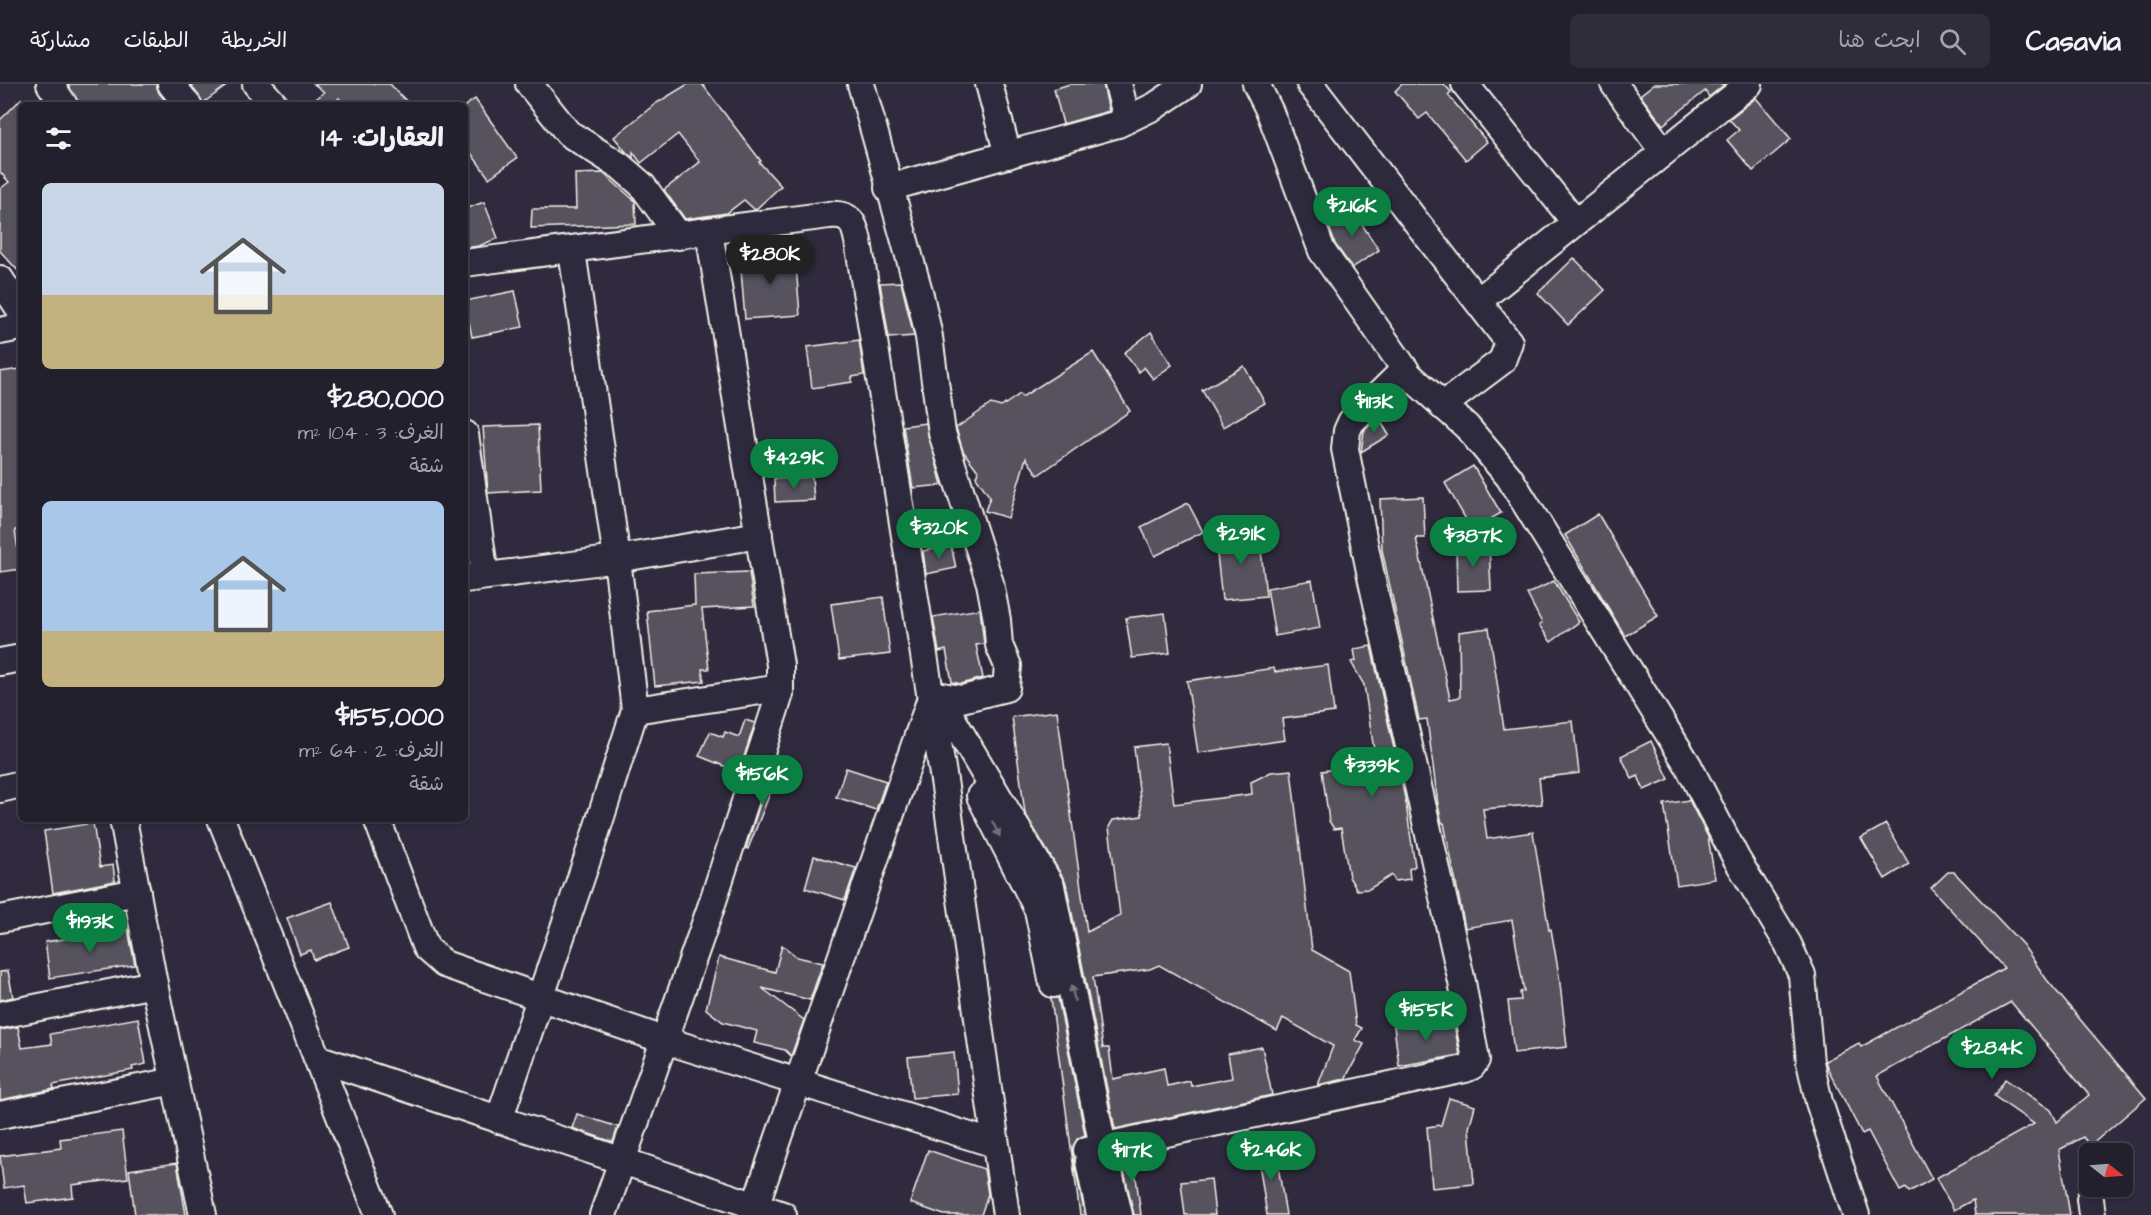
<!DOCTYPE html>
<html lang="ar">
<head>
<meta charset="utf-8">
<style>
  body { margin:0; font-family:"Architects Daughter","Playpen Sans Arabic",sans-serif; background:#2f2d3a; color:#f1f3f6; direction:rtl; height:100vh; display:flex; flex-direction:column; font-size:22px; white-space:nowrap }
  * { box-sizing:border-box; margin:0 }
  p { font-size:20px; color:#a3a3aa }
  .icon { flex:none; width:33px; height:33px; fill:none; stroke:currentColor; stroke-width:2; stroke-linecap:round; stroke-linejoin:round }
  .map { position:relative; flex:1; overflow:hidden; direction:ltr }
  .panel { position:absolute; left:18px; top:18px; width:450px; height:720px; display:flex; flex-direction:column; background:#23202e; border-radius:9px; box-shadow:0 2px 4px #0004,0 0 0 2px #403e4a; direction:rtl }
  .panel>* { flex:none }
  .needle { width:39px; rotate:107deg }
  .fabs { position:absolute; left:2079px; top:1059px; display:grid; gap:12px }
  .fabs a { display:grid; place-items:center; width:54px; height:54px; border-radius:9px; background:#23202e; box-shadow:0 2px 4px #0004,0 0 0 2px #403e4a; font-size:30px }
  .price { position:absolute; translate:-50% -51px; padding:0 14px; border-radius:21px; background:#0b8043; color:#fff; font-size:20px; line-height:39px; filter:drop-shadow(0 2px 3px #0008) }
  .price::after { content:''; position:absolute; left:50%; top:36px; width:18px; height:14px; margin-left:-9px; background:inherit; clip-path:polygon(0 0,100% 0,50% 100%) }
  .price.selected { background:#222; color:#fff }
  ul { padding:0; list-style:none }
  li { display:grid; align-content:center; gap:12px; height:318px; padding:0 24px }
  li span { display:grid; place-items:center; height:186px; border-radius:9px; color:#555 }
  li>.icon { margin-inline-start:auto }
  span .icon { width:108px; height:108px; fill:#fffc; stroke-width:1 }
  li b { font-size:26px }
  h2 { display:flex; justify-content:space-between; align-items:center; height:72px; padding:0 24px; font-size:26px }
  header { display:flex; align-items:center; gap:36px; box-sizing:border-box; height:84px; padding:0 30px; background:#23202e; border-bottom:2px solid #403e4a }
  header strong { font-size:28px }
  nav { display:flex; gap:33px; margin-inline-start:auto; font-size:21px }
  .search { width:420px; height:54px; background:#2f2d3a; display:flex; align-items:center; gap:15px; box-sizing:border-box; padding:0 21px; border-radius:9px; color:#a3a3aa; font-size:22px }
  .map>svg:first-child { display:block }
  .building { fill:#56525f; stroke:#f4f1e8; stroke-width:1.5 }
  .lines { fill:none; stroke-linecap:round; stroke-linejoin:round }
  .minor-casing { stroke:#f4f1e8; stroke-width:30 }
  .minor { stroke:#2f2a3d; stroke-width:26 }
  .oneway { fill:#747079 }
</style>
</head>
<body>
<header>
<strong>Casavia</strong>
<div class="search"><svg class="icon" aria-label="search" viewBox="0 0 24 24"><circle cx="10" cy="10" r="6"/><path d="M15 15l6 6"/></svg>ابحث هنا</div>
<nav><a>الخريطة</a><a>الطبقات</a><a>مشاركة</a></nav>
</header>
<div class="map">
<svg width="2151" height="1131" viewBox="0 0 2151 1131">
  <rect width="100%" height="100%" fill="#2f2a3d"/>
  <filter id="ink" filterUnits="userSpaceOnUse"><feTurbulence type="fractalNoise" baseFrequency=".0167" numOctaves="2"/><feDisplacementMap in="SourceGraphic" scale="12" xChannelSelector="R" yChannelSelector="G"/><feConvolveMatrix kernelMatrix="1 2 1 2 8 2 1 2 1" color-interpolation-filters="sRGB"/></filter>
  <g filter="url(#ink)">
    <g class="building">
      <path d="M68,0H156L159,9L169,21H79Z"/>
      <path d="M190,0H229L203,19Z"/>
      <path d="M314,0H390L410,21H345L339,14L332,21H309L324,8Z"/>
      <path d="M688,0H702L761,77L759,78L781,102L755,126L744,116L727,129L685,135L664,106L700,78L678,50L641,79L633,68V74L627,69L614,53L655,20Z"/>
      <path d="M1070,0H1103L1109,27L1063,40L1054,5Z"/>
      <path d="M1402,0H1444L1451,8L1448,11L1487,58L1466,76L1427,29L1419,35L1395,7Z"/>
      <path d="M1654,0H1725L1709,13L1705,7L1663,41L1640,11Z"/>
      <path d="M1756,14L1791,55L1753,87L1727,56L1739,46L1729,35Z"/>
      <path d="M21,15V190L0,167V105L9,98L0,88V36Z"/>
      <path d="M475,15L517,74L489,94L465,61V22Z"/>
      <path d="M603,89L635,117L636,140L531,144L532,125H576L575,90Z"/>
      <path d="M484,118L498,154L479,162L465,164V125Z"/>
      <path d="M1351,124L1379,166L1352,184L1335,160L1328,140Z"/>
      <path d="M795,169L800,231L745,235L740,174Z"/>
      <path d="M1574,174L1605,206L1568,241L1538,209Z"/>
      <path d="M901,198L914,252L889,254L880,199Z"/>
      <path d="M515,207L523,243L472,253L465,217Z"/>
      <path d="M1151,248L1172,281L1153,295L1144,283L1139,288L1124,269Z"/>
      <path d="M859,256L864,291L852,293V298L812,304L807,263Z"/>
      <path d="M1093,268L1130,327L1038,391L1026,374L1008,434L985,427L990,413L976,393L978,387L963,367L956,344L991,320L1001,323L1020,310L1022,313Z"/>
      <path d="M1244,282L1265,319L1223,343L1202,306Z"/>
      <path d="M20,285L21,445L15,446L21,485L0,488V288Z"/>
      <path d="M1378,333L1389,351L1361,368L1364,347Z"/>
      <path d="M926,339L942,401L913,404L903,342Z"/>
      <path d="M538,341L541,406L488,409L483,343Z"/>
      <path d="M1473,382L1501,429L1472,446L1445,399Z"/>
      <path d="M812,393L814,416L775,418L774,395Z"/>
      <path d="M1423,413L1425,454H1416L1450,615L1460,613L1459,548L1489,544L1504,645L1573,637L1579,689L1539,694L1542,720L1483,725L1487,755L1533,748L1549,846L1551,845L1559,891L1567,963L1514,969L1508,917L1521,916L1520,908L1524,907L1512,836L1465,844L1444,739H1442L1438,721L1427,635L1419,636L1382,466L1380,415Z"/>
      <path d="M1188,419L1203,448L1155,472L1141,443Z"/>
      <path d="M1598,430L1658,532L1625,552L1565,451Z"/>
      <path d="M1259,447L1266,512L1222,516L1215,452Z"/>
      <path d="M1489,460L1491,506L1457,507L1456,461Z"/>
      <path d="M951,461L956,484L926,490L923,467Z"/>
      <path d="M749,488L754,522L702,525L709,585H702L704,597L655,602L647,527L695,521L694,490Z"/>
      <path d="M1312,496L1320,544L1275,552L1267,504Z"/>
      <path d="M1554,497L1579,538L1551,558L1539,541L1542,539L1527,510Z"/>
      <path d="M883,513L890,570L839,576L831,520Z"/>
      <path d="M980,525L984,560L976,561L983,594L961,600L952,598L946,566L939,568L933,533Z"/>
      <path d="M1165,529L1170,569L1132,574L1126,534Z"/>
      <path d="M1371,562L1405,714L1415,782L1409,785L1410,795L1395,797L1392,791L1369,805L1357,806L1349,793L1341,744L1334,745L1329,737L1322,687L1376,679L1364,601L1351,578L1356,577L1354,565Z"/>
      <path d="M1328,581L1334,628L1282,635L1285,656L1198,669L1187,597L1274,584L1275,588Z"/>
      <path d="M1057,627L1087,848L1120,831L1109,743L1113,736L1142,732L1134,663L1166,659L1174,720L1252,710L1251,698L1271,688L1291,686L1312,866L1349,887L1356,941L1362,944L1355,956L1364,960L1345,995L1318,1001L1333,962L1283,934L1277,947L1159,881L1150,885L1093,893L1103,964H1109L1113,995L1164,984L1167,1002L1190,997L1191,1002L1232,994L1228,970L1262,963L1272,1011L1115,1045L1066,799L1025,729L1012,633Z"/>
      <path d="M745,636L755,639L739,688L699,672L710,648L723,653L725,648L739,653Z"/>
      <path d="M1651,657L1669,695L1644,706L1638,692L1632,695L1621,672Z"/>
      <path d="M846,684L886,697L876,726L836,713Z"/>
      <path d="M769,691L776,694L748,765L746,764Z"/>
      <path d="M1689,716L1708,753L1715,795L1677,801L1664,720Z"/>
      <path d="M93,739L100,783L113,781L115,797L53,809L44,747Z"/>
      <path d="M1886,740L1909,780L1885,795L1861,754Z"/>
      <path d="M814,772L856,784L845,816L805,804Z"/>
      <path d="M1948,788H1954L2023,861L2047,896L2146,1014L2090,1062L2083,1053L2059,1066L2070,1131H1975L1973,1116L1954,1126L1936,1094L2034,1040L1994,1012L2005,995L2051,1026L2057,1038L2089,1011L2011,918L1877,992L1932,1095L1909,1108L1906,1104L1900,1107L1868,1047L1862,1050L1827,983L1825,977L1859,959L1861,963L2004,884L1931,804Z"/>
      <path d="M332,818L349,863L314,876L311,866L300,870L287,834Z"/>
      <path d="M128,845L135,881L50,894L45,858Z"/>
      <path d="M782,861L797,873L823,879L810,916L762,904L804,936L791,972L785,966L754,959L757,947L723,938L706,925L719,873L775,888Z"/>
      <path d="M8,887L13,913L0,916V888Z"/>
      <path d="M1051,914H1058L1085,1051L1077,1055L1072,1069L1085,1131H1080Z"/>
      <path d="M138,934L146,980L132,983L133,986L53,1001L54,1005L0,1016V946L18,943L22,964L52,960L50,950Z"/>
      <path d="M1453,935L1460,971L1399,982L1394,942Z"/>
      <path d="M954,968L958,1010L912,1014L908,973Z"/>
      <path d="M1449,1014L1475,1022L1469,1044L1474,1100L1432,1104L1427,1043L1441,1041Z"/>
      <path d="M577,1030L618,1043L613,1058L572,1044Z"/>
      <path d="M122,1047L128,1094L72,1101L73,1113L27,1119L24,1101L4,1104L0,1072L61,1064L60,1055Z"/>
      <path d="M1275,1063L1286,1131H1267L1257,1066Z"/>
      <path d="M928,1066L984,1085L988,1110L981,1131H944L910,1119Z"/>
      <path d="M1133,1071L1141,1131H1134L1121,1074Z"/>
      <path d="M177,1079L186,1131H135L129,1086Z"/>
      <path d="M1211,1095L1215,1131H1185L1181,1098Z"/>
    </g>
    <g class="lines">
      <defs>
        <g id="minor">
          <path d="M50,0L64,21"/>
          <path d="M171,0L188,21"/>
          <path d="M256,0L275,21"/>
          <path d="M529,0L568,49L620,82L642,101L679,152"/>
          <path d="M861,0L920,211L929,253L942,349L990,499L997,536L999,561L1008,582L1006,604L962,615L936,611L931,612"/>
          <path d="M989,0L1008,71"/>
          <path d="M1118,0L1127,35"/>
          <path d="M1256,0L1270,28L1322,167L1409,291L1467,343L1509,393L1688,681L1736,774L1788,860L1802,891L1810,978L1819,1018L1856,1131"/>
          <path d="M1310,0L1509,258L1502,277L1442,322"/>
          <path d="M1465,0L1575,138"/>
          <path d="M1614,0L1663,67"/>
          <path d="M888,104L1118,40L1155,22L1188,0"/>
          <path d="M465,179L829,131C850,129 854,138 858,157L945,703L1006,1131"/>
          <path d="M0,195L21,227"/>
          <path d="M1478,217L1749,0"/>
          <path d="M0,247L21,243"/>
          <path d="M465,350L485,492"/>
          <path d="M465,495L617,475L759,451"/>
          <path d="M0,578L21,574"/>
          <path d="M635,626L780,604"/>
          <path d="M0,705L21,700"/>
          <path d="M980,712L1038,826L1053,900"/>
          <path d="M123,735L154,900L203,1131"/>
          <path d="M221,735L317,974L783,1131"/>
          <path d="M377,735L426,864L444,880L664,956L995,1060"/>
          <path d="M0,835L137,808"/>
          <path d="M0,931L154,900"/>
          <path d="M317,974L379,1131"/>
          <path d="M0,1031L175,997"/>
          <path d="M499,1036L590,767L635,626L617,475L572,167"/>
          <path d="M1087,1066L1465,985L1472,982L1476,976L1462,898L1372,497L1345,365L1347,347L1351,338L1405,285"/>
          <path d="M1089,1077L1100,1131"/>
          <path d="M2090,1115L2092,1131"/>
          <path d="M603,1131L711,823L780,610V581L709,148"/>
          <path d="M752,1131L931,614L950,631L1051,802L1103,1063L1119,1131"/>
        </g>
      </defs>
      <use href="#minor" class="minor-casing"/>
      <use href="#minor" class="minor"/>
    </g>
    <defs><path id="oneway-solid" d="M-6-.8H1V-3.2L6.5 0L1 3.2V.8H-6Z" transform="scale(1.5)"/></defs>
    <g class="oneway">
      <use href="#oneway-solid" transform="translate(996 745) rotate(63)"/>
      <use href="#oneway-solid" transform="translate(1073 909) rotate(-101)"/>
    </g>
  </g>
</svg>
<div class="fabs">
<a><svg class="needle" viewBox="-14 -14 28 28"><path d="M0-13l5 13h-10z" fill="#e53935"/><path d="M0 13l5-13h-10z" fill="#a3a3aa"/></svg></a>
</div>
<b class="price" style="left:1352px;top:154px">$216K</b>
<b class="price selected" style="left:770px;top:202px">$280K</b>
<b class="price" style="left:1374px;top:350px">$113K</b>
<b class="price" style="left:794px;top:406px">$429K</b>
<b class="price" style="left:939px;top:476px">$320K</b>
<b class="price" style="left:1241px;top:482px">$291K</b>
<b class="price" style="left:1473px;top:484px">$387K</b>
<b class="price" style="left:1372px;top:714px">$339K</b>
<b class="price" style="left:762px;top:722px">$156K</b>
<b class="price" style="left:90px;top:870px">$193K</b>
<b class="price" style="left:1426px;top:958px">$155K</b>
<b class="price" style="left:1992px;top:996px">$284K</b>
<b class="price" style="left:1271px;top:1098px">$246K</b>
<b class="price" style="left:1132px;top:1099px">$117K</b>
<section class="panel">
<h2>العقارات: 14<svg class="icon" aria-label="filters" viewBox="0 0 24 24"><path d="M4 7h16M4 17h16"/><circle cx="9" cy="7" r="2"/><circle cx="15" cy="17" r="2"/></svg></h2>
<ul>
<li><span style="background:linear-gradient(#c9d6e8 60%,#c2b280 0)"><svg class="icon" aria-label="home" viewBox="0 0 24 24"><path d="M3 11l9-7 9 7M6 9v11h12V9"/></svg></span><div><b>$280,000</b><p>الغرف: 3 · 104 m²</p><p>شقة</p></div></li>
<li><span style="background:linear-gradient(#a9c7e8 70%,#c2b280 0)"><svg class="icon" aria-label="home" viewBox="0 0 24 24"><path d="M3 11l9-7 9 7M6 9v11h12V9"/></svg></span><div><b>$155,000</b><p>الغرف: 2 · 64 m²</p><p>شقة</p></div></li>
</ul>
</section>
</div>
</body>
</html>
